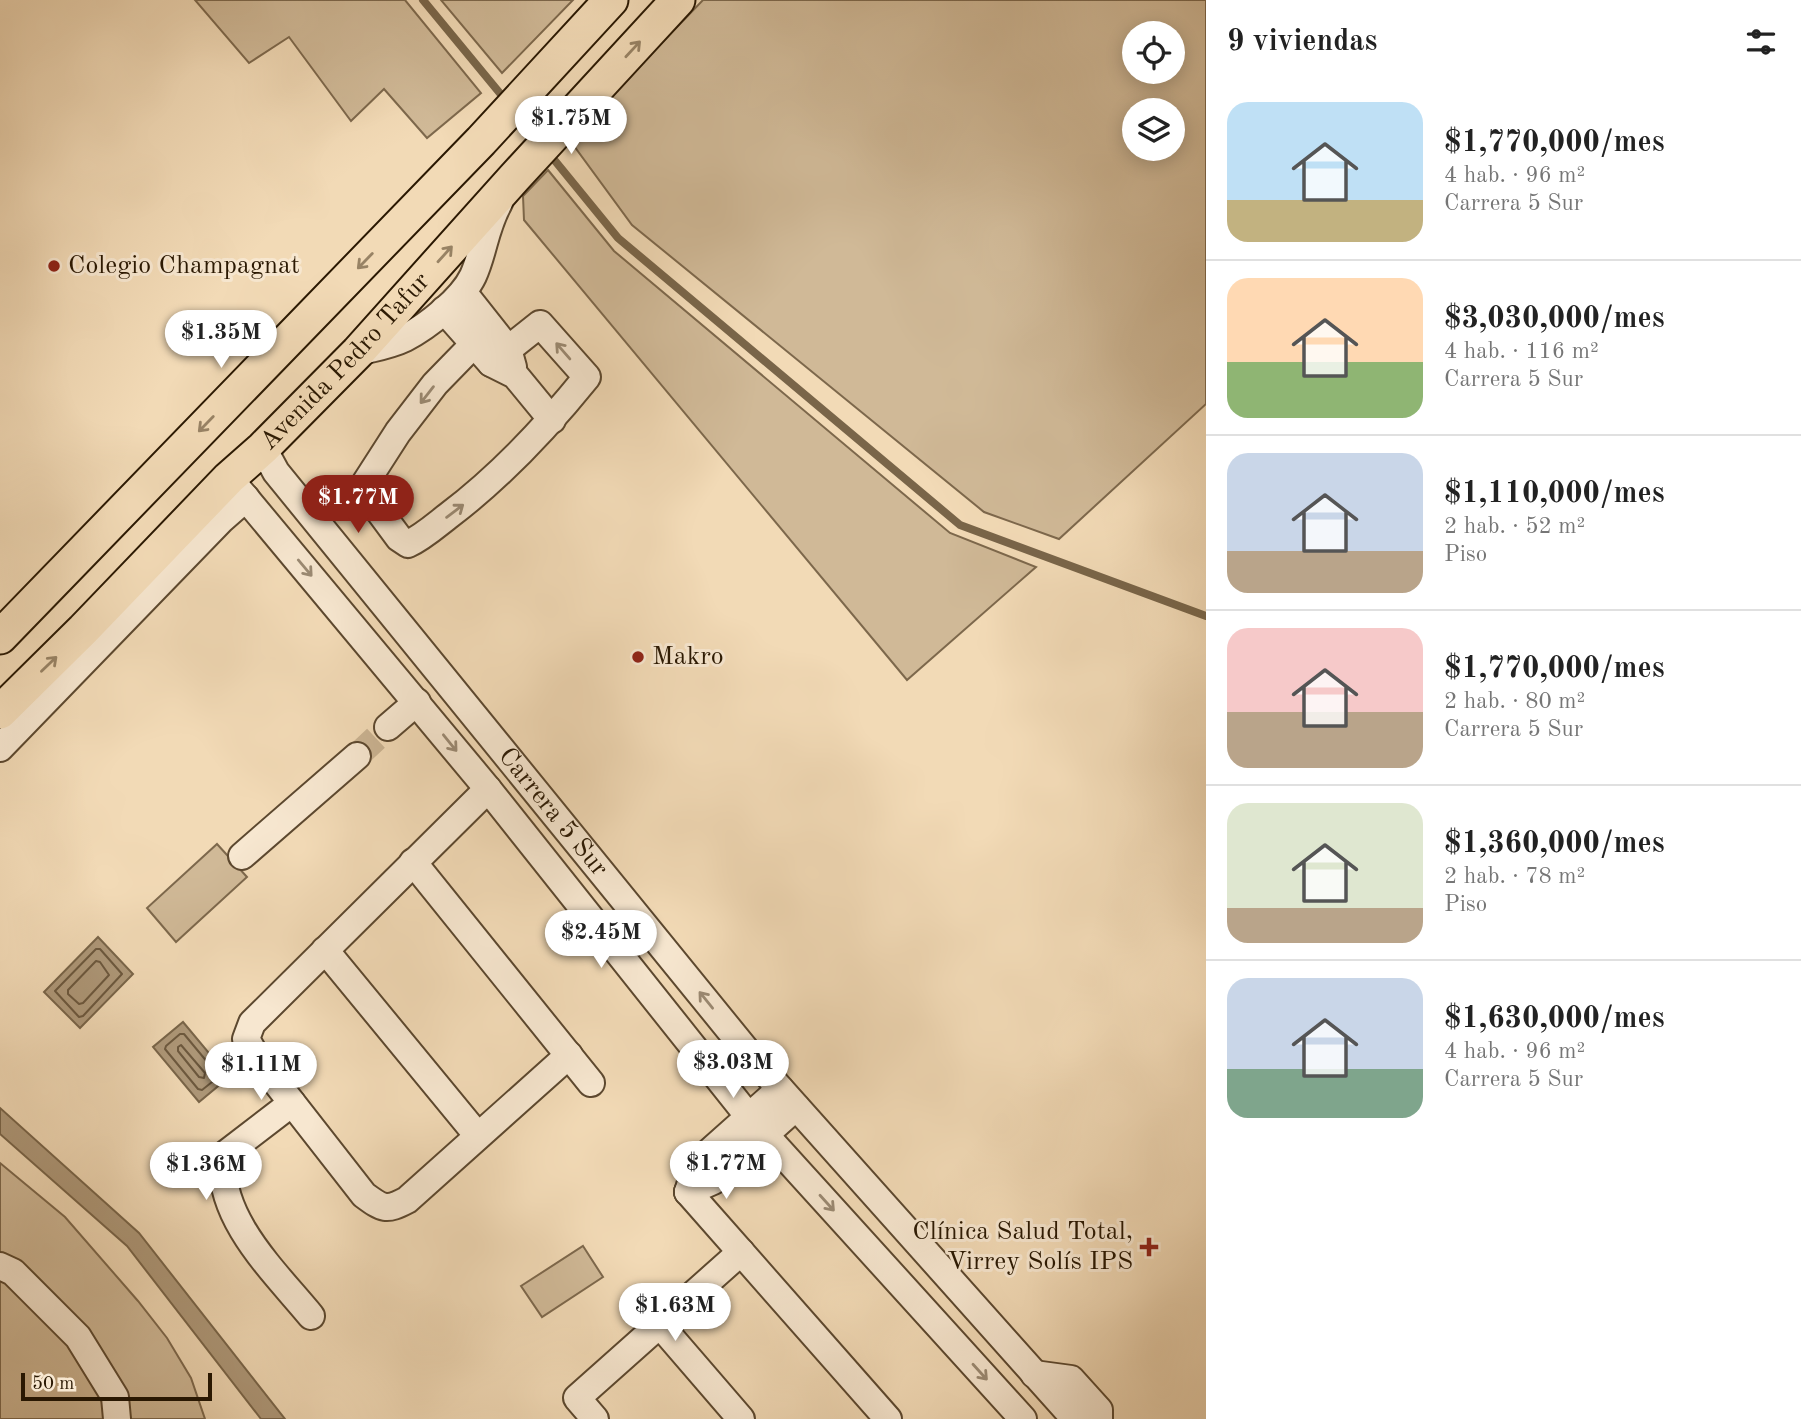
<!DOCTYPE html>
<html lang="es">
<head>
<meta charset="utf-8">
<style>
  body { margin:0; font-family:"Old Standard TT",serif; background:#f6f6f6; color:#222; height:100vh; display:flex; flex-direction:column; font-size:26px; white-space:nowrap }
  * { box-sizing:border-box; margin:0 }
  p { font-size:23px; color:#767676 }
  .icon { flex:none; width:38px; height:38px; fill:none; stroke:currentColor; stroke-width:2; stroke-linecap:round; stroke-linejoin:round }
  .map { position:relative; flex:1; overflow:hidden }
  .details { display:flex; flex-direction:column; background:#fff; width:595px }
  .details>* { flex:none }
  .controls { position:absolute; left:1122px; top:21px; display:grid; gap:14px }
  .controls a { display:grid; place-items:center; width:63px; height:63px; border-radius:50%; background:#fff; box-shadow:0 4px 18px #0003; font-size:35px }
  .scale { position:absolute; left:21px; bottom:18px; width:191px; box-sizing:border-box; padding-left:7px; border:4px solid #2a1802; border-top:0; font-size:19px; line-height:24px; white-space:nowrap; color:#2a1802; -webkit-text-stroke:5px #f7e7d0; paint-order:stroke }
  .price { position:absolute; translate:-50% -60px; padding:0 16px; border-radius:24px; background:#fff; color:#222; font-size:23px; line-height:46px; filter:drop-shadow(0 2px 4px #0008) }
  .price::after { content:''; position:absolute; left:50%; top:42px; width:21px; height:16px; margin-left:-10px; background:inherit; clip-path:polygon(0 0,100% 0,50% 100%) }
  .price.on { background:#8f2418; color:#fff }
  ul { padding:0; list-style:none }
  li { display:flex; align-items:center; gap:21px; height:175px; padding:0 21px }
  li+li { border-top:2px solid #e0e0e0 }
  li span { display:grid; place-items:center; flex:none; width:196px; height:140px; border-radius:21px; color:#555 }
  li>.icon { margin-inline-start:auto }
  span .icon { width:84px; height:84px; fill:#fffc; stroke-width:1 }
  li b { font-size:30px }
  h2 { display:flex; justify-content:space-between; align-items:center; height:84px; padding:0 21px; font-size:30px }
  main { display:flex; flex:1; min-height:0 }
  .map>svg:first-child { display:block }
  .green { fill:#d0b997; stroke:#7d684c; stroke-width:2; fill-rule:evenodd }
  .water { fill:#ae9879; stroke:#796549; stroke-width:2 }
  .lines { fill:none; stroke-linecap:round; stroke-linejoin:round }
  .shore { stroke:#6c583e; stroke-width:2 }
  .stream { stroke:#796549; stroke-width:8 }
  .minor-tunnel { stroke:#cab392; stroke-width:26; stroke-dasharray:26 13; stroke-linecap:butt }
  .minor-casing { stroke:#5c482f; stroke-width:30 }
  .major-casing { stroke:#2a1802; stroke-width:37 }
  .minor { stroke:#f7e7d0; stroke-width:26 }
  .major { stroke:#f2dab6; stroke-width:33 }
  .oneway { stroke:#988365 }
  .oneway2 { stroke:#9b8a73 }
  .poi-dot { fill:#8f2418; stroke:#f7e7d0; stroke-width:2.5 }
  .labels { text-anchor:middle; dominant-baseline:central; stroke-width:6; stroke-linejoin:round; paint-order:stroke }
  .poi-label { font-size:26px; fill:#2a1802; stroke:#f7e7d0; text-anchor:start }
  .street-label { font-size:26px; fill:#2a1802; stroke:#f7e7d0 }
</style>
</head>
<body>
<main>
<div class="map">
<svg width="1206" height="1419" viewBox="0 0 1206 1419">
  <rect width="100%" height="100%" fill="#f2dab6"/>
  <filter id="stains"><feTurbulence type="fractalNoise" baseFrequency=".00286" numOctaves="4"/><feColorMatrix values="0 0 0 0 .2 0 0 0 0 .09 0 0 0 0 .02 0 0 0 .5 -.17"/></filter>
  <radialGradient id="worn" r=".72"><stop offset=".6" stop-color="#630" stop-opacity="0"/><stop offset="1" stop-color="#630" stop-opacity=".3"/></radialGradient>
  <g class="green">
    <path d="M195,0H405L481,93L427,138L384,89L351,121L289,37L249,63Z"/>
    <path d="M441,0H573L502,73Z"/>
    <path d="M703,0H1206V404L1059,539L984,512L632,225L569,139ZM1134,33H1172V72H1134ZM1134,110H1172V149H1134Z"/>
    <path d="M548,170L614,251L950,533L1036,567L907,680L524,220L523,196Z"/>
    <path d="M217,844L247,877L176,942L147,908Z"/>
    <path d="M0,1163L65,1217L138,1301L167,1338L191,1378L205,1419H0Z"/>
    <path d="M583,1246L603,1277L542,1317L521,1286Z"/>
  </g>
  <g class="water">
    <path d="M98,937L133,974L80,1028L44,992Z"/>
    <path d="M183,1022L229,1077L199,1102L153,1047Z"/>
    <path d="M0,1108L139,1233L285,1419H261L127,1246L0,1134Z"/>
  </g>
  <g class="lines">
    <g class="shore">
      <path d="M96,949H100L122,974L83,1016L79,1017L55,991Z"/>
      <path d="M96,961L100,962L109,975L83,1003L79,1004L68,994V990Z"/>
      <path d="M180,1034H184L218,1075L217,1078L202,1090L198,1089L165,1049L166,1046Z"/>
      <path d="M181,1045L205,1073L204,1078L199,1077L178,1051V1047Z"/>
    </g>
    <g class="stream">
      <path d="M423,0L508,103"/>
      <path d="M516,113L539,141"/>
      <path d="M547,151L618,238L960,525L1206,616"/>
    </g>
    <path class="minor-tunnel" d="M357,756L388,727"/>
    <defs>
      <g id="minor">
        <path d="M463,292L508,349L513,367"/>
        <path d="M444,310L491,363L515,375L552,420"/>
        <path d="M473,345L435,384L398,432L362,488L399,538L408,544C423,537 435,526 448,516C501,476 545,429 587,377L540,324L491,363"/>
        <path d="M358,352C373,348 391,345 405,338C428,326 462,299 473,276C484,252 485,227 499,203"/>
        <path id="s1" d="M263,448L276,472L750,1055L1075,1419"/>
        <path d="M229,478L488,789L749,1117L1023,1419"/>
        <path d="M388,727L417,702"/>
        <path d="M0,748L221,520L246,498"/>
        <path d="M488,789L252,1023L246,1039L257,1058L364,1195C383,1209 386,1211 407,1200L569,1055"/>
        <path d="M242,856L357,756"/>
        <path d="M413,862L591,1083"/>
        <path d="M325,950L478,1136"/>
        <path d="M292,1103L223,1156C217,1218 274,1271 311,1316"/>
        <path d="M688,1192L888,1419"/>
        <path d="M688,1192L697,1163L780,1089"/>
        <path d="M688,1192L713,1181L796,1107"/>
        <path d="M0,1266L13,1272L78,1337L115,1397L117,1419"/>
        <path d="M660,1325L741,1419"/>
        <path d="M1034,1374L1071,1379L1099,1410V1419"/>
        <path d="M595,1419L577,1398L741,1252"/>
      </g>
      <g id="major">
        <path d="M0,637L481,141L611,0"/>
        <path id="s2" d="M0,712L83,630L229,478L263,448L358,352L514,178L678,0"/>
      </g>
    </defs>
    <use href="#minor" class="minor-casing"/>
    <use href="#major" class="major-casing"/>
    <use href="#minor" class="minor"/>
    <use href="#major" class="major"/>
  </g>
  <defs><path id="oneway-shaft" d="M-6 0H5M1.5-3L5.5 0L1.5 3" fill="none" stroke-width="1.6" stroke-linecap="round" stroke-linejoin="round" transform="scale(1.75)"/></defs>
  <g class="oneway">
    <use href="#oneway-shaft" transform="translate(633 49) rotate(-47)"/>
    <use href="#oneway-shaft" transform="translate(445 254) rotate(-48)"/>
    <use href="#oneway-shaft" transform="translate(365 261) rotate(134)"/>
    <use href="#oneway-shaft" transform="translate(206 424) rotate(134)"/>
    <use href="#oneway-shaft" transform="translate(49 664) rotate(-44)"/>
  </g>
  <g class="oneway2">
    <use href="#oneway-shaft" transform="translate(563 351) rotate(-131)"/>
    <use href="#oneway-shaft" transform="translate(427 395) rotate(128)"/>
    <use href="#oneway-shaft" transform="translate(455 511) rotate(-37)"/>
    <use href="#oneway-shaft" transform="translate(305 568) rotate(50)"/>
    <use href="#oneway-shaft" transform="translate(450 743) rotate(51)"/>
    <use href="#oneway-shaft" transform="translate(706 1000) rotate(-129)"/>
    <use href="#oneway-shaft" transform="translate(827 1203) rotate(48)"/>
    <use href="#oneway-shaft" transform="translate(980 1372) rotate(48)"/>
  </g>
  <g class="poi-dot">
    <circle cx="54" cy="266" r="7"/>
    <circle cx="638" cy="657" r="7"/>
    <path d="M1145.5 1236.5h7v7h7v7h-7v7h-7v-7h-7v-7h7z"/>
  </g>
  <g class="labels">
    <g class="poi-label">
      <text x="68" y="266">Colegio Champagnat</text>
      <text x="652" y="657">Makro</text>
      <text x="1133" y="1232" text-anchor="end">Clínica Salud Total,<tspan x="1133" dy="30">Virrey Solís IPS</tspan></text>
    </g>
    <g class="street-label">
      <text stroke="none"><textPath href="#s2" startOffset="492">Avenida Pedro Tafur</textPath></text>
      <text stroke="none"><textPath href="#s1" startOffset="466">Carrera 5 Sur</textPath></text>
    </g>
  </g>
  <rect width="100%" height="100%" filter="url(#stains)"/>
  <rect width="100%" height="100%" fill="url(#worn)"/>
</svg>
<div class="controls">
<a><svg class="icon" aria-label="locate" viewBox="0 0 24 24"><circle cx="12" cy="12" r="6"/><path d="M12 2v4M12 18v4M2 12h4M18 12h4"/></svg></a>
<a><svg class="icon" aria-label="layers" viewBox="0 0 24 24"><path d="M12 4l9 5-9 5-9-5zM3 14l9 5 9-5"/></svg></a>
</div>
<div class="scale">50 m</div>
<b class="price" style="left:571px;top:156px">$1.75M</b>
<b class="price" style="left:221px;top:370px">$1.35M</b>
<b class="price on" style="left:358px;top:535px">$1.77M</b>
<b class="price" style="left:601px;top:970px">$2.45M</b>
<b class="price" style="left:733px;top:1100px">$3.03M</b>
<b class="price" style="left:261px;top:1102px">$1.11M</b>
<b class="price" style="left:726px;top:1201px">$1.77M</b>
<b class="price" style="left:206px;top:1202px">$1.36M</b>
<b class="price" style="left:675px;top:1343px">$1.63M</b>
</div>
<section class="details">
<h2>9 viviendas<svg class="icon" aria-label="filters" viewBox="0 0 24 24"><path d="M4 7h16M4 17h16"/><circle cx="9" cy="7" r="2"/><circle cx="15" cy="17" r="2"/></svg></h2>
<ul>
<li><span style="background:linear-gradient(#bfe0f5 70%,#c2b280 0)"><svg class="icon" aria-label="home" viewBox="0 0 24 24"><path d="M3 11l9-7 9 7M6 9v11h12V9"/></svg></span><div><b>$1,770,000/mes</b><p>4 hab. · 96 m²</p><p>Carrera 5 Sur</p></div></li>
<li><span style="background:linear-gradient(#ffd9b3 60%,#8fb573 0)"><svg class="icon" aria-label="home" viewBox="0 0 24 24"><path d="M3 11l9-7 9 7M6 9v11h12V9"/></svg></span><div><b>$3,030,000/mes</b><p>4 hab. · 116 m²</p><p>Carrera 5 Sur</p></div></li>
<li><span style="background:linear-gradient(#c9d6e8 70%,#b9a48a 0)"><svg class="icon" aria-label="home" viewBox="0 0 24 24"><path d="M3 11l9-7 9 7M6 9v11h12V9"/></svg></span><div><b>$1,110,000/mes</b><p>2 hab. · 52 m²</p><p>Piso</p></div></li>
<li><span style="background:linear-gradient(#f6c9c9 60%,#b9a48a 0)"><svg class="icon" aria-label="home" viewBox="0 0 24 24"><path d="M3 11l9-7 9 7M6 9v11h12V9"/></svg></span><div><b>$1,770,000/mes</b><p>2 hab. · 80 m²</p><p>Carrera 5 Sur</p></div></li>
<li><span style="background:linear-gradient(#dfe7d0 75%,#b9a48a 0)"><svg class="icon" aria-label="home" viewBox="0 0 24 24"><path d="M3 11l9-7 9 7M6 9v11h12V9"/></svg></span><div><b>$1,360,000/mes</b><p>2 hab. · 78 m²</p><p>Piso</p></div></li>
<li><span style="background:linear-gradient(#c9d6e8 65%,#7fa58c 0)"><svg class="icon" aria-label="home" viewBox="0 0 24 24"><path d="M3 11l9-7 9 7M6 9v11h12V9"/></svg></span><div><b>$1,630,000/mes</b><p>4 hab. · 96 m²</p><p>Carrera 5 Sur</p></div></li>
</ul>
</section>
</main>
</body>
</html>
